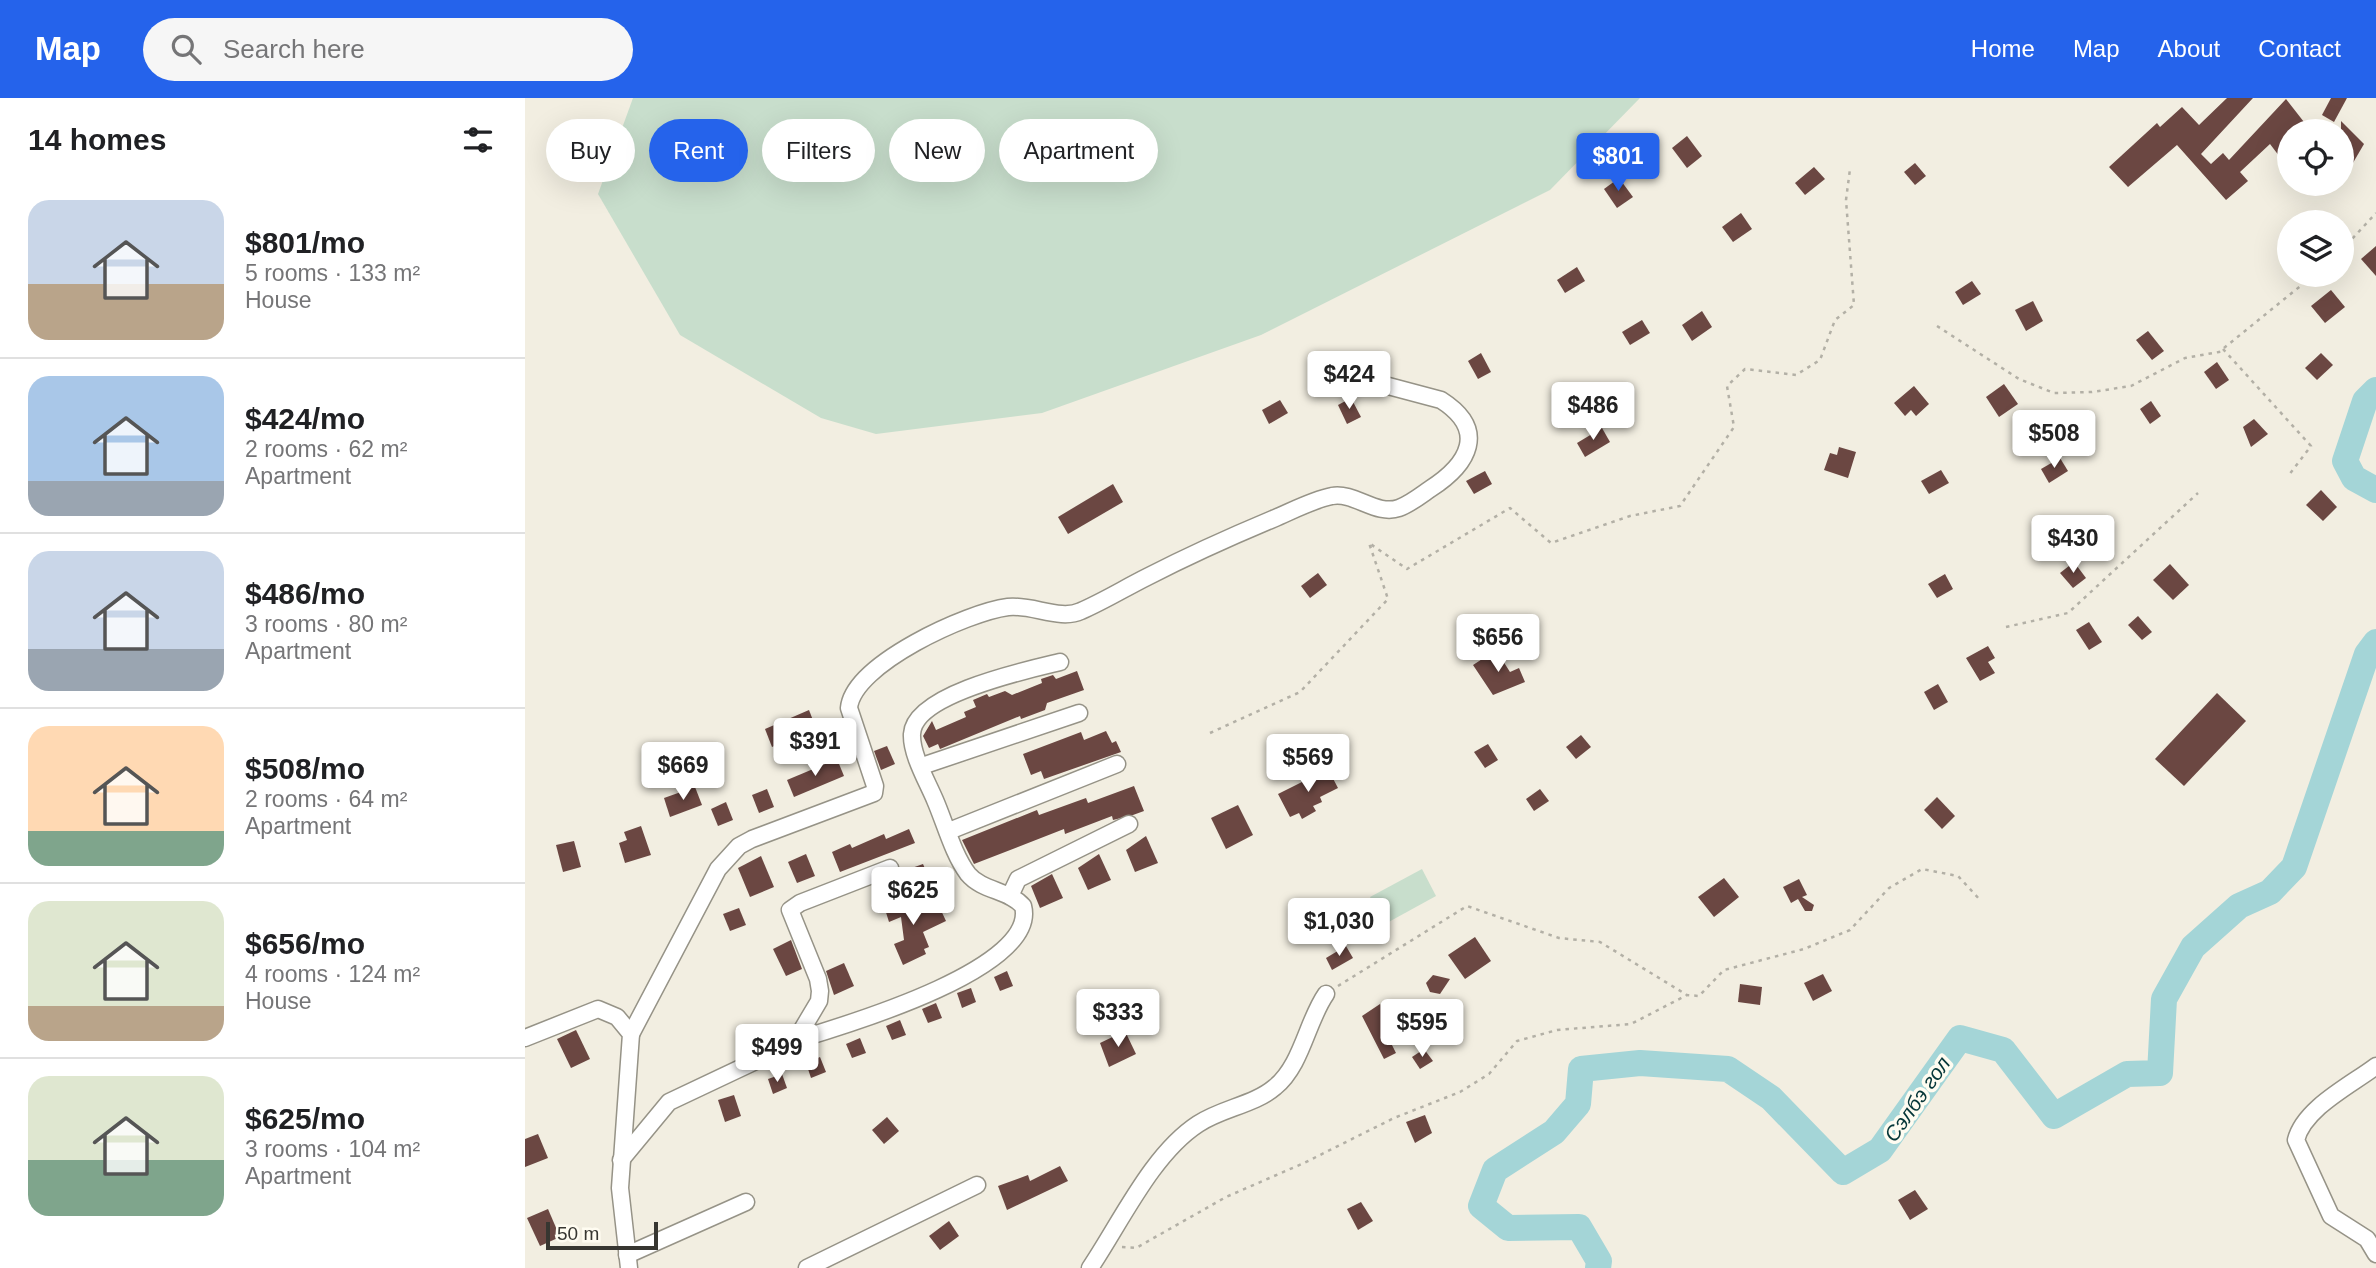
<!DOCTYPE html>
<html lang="en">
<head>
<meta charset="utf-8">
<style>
  body { margin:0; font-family:Helvetica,sans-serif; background:#f6f6f6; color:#202124; height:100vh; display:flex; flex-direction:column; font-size:26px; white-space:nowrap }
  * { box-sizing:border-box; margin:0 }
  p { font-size:23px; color:#757577 }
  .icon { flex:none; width:38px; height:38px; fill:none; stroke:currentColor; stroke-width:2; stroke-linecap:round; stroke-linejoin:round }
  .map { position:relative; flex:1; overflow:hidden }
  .sheet { display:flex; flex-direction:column; background:#fff; width:525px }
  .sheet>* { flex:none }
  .hud { position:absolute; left:21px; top:21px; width:665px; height:63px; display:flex; gap:14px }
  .tools { position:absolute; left:1752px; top:21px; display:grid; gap:14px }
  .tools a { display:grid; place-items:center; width:77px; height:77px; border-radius:50%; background:#fff; box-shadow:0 7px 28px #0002; font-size:35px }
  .scale { position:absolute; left:21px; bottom:18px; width:112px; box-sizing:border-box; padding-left:7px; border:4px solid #373631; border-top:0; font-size:19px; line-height:24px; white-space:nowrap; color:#373631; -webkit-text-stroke:5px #fffcf1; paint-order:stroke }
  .price { position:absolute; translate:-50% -60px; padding:0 16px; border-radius:7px; background:#fff; color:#222; font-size:23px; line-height:46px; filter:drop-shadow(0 2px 4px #0008) }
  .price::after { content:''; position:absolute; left:50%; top:42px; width:21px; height:16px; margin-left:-10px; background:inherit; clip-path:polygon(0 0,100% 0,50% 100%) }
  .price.current { background:#2563eb; color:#fff }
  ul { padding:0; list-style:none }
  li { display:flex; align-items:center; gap:21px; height:175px; padding:0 28px }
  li+li { border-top:2px solid #e0e0e0 }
  li span { display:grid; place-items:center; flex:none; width:196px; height:140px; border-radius:21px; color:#555 }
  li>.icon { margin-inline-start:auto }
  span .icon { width:84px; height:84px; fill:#fffc; stroke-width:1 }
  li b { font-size:30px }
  h2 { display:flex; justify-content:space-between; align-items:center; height:84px; padding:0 28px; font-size:30px }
  .chip { padding:0 24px; border-radius:32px; background:#fff; box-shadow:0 7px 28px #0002; font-size:24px; line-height:63px }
  .chip.current { background:#2563eb; color:#fff }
  header { display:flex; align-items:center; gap:42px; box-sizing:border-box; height:98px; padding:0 35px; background:#2563eb; color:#fff }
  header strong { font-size:33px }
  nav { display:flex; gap:38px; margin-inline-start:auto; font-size:24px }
  .search { width:490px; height:63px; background:#f6f6f6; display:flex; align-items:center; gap:18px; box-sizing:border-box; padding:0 24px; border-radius:38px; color:#757577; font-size:26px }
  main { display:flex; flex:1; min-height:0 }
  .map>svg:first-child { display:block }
  .green { fill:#c8decc }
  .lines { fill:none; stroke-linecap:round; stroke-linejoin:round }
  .river { stroke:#a4d5d7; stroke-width:26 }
  .building { fill:#6b4742 }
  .street-casing { stroke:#969387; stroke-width:19 }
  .path { stroke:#b3b0a6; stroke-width:2.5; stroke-dasharray:3.5 5; stroke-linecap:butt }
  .street { stroke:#fff; stroke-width:16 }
  .labels { text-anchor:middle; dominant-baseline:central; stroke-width:7; stroke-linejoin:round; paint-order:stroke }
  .water-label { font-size:21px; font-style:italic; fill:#063739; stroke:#fffcf1 }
</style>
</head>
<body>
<header>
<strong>Map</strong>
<div class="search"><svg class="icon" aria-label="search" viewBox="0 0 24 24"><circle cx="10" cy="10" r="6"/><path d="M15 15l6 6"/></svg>Search here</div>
<nav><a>Home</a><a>Map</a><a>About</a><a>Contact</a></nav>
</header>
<main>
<section class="sheet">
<h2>14 homes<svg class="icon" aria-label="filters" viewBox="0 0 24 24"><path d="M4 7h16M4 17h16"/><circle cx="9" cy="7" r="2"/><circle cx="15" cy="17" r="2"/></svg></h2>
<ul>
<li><span style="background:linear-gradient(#c9d6e8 60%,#b9a48a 0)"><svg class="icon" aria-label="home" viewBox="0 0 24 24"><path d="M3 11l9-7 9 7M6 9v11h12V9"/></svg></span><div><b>$801/mo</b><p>5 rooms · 133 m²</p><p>House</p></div></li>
<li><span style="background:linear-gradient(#a9c7e8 75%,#9aa5b1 0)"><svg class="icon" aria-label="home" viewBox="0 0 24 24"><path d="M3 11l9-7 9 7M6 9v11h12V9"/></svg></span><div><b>$424/mo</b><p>2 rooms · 62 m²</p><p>Apartment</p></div></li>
<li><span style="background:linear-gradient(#c9d6e8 70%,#9aa5b1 0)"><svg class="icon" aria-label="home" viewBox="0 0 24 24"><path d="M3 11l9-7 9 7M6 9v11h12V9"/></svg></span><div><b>$486/mo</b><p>3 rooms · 80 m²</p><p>Apartment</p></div></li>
<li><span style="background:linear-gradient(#ffd9b3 75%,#7fa58c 0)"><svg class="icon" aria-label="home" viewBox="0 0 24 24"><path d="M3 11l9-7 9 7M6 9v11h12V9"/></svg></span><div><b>$508/mo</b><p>2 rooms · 64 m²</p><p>Apartment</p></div></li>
<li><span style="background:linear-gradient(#dfe7d0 75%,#b9a48a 0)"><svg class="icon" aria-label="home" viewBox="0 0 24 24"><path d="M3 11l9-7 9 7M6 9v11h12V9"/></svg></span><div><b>$656/mo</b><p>4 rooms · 124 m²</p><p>House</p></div></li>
<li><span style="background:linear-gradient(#dfe7d0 60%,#7fa58c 0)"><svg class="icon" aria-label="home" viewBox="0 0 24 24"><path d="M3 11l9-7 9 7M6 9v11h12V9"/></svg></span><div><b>$625/mo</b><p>3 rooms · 104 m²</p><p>Apartment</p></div></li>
</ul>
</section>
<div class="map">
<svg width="1851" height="1170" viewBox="0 0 1851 1170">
  <rect width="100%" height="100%" fill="#f2eee1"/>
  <g class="green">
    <path d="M108,0H1115L1025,92L736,237L517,315L351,336L296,320L155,237L73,96Z"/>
    <path d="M897,771L911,798L860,826L845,799Z"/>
  </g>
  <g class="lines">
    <g class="river">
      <path d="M1851,292L1840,303L1820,363L1829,380L1851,392"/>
      <path d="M1073,1170L1074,1163L1054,1129L983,1130L956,1108L970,1072L1029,1034L1053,1006L1056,971L1115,965L1203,971L1246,1000L1318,1074L1355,1052L1435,940L1478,952L1529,1018L1602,976L1635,975L1639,901L1668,849L1714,808L1745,794L1769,769L1842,556L1851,544"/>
    </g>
  </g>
  <g class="building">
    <path d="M1702,0H1728L1676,56L1686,66L1698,55L1704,62L1761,1L1786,33H1764V71L1745,46L1715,74L1723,83L1701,102L1652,47L1603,89L1584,69L1632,25L1635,29L1657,9L1674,27Z"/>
    <path d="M1806,0H1822L1809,24L1797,17Z"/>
    <path d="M1816,23L1839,46L1825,70L1816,62Z"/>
    <path d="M1162,38L1177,58L1162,70L1147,50Z"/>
    <path d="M1390,65L1401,78L1390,87L1379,74Z"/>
    <path d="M1289,69L1300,81L1280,97L1270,85Z"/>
    <path d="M1094,80L1108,99L1092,110L1079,91Z"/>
    <path d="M1216,115L1227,131L1208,144L1197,129Z"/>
    <path d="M1851,148V178L1836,161Z"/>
    <path d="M1052,169L1060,183L1040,195L1032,182Z"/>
    <path d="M1447,183L1456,196L1438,207L1430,194Z"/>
    <path d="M1806,192L1820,209L1800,225L1786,208Z"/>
    <path d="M1508,203L1518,223L1501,233L1490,212Z"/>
    <path d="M1177,213L1187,229L1167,243L1157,227Z"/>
    <path d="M1117,222L1125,235L1105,247L1097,234Z"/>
    <path d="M1623,233L1639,253L1627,262L1611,242Z"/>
    <path d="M956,255L966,274L953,281L943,263Z"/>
    <path d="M1796,255L1808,267L1792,282L1780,270Z"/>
    <path d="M1692,264L1704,282L1691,291L1679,274Z"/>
    <path d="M1479,286L1493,306L1474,319L1461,299Z"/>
    <path d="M1389,288L1404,306L1391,318L1386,312L1380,318L1369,305Z"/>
    <path d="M826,300L836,319L822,326L813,307Z"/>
    <path d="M755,302L763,315L744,326L737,312Z"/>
    <path d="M1626,303L1636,318L1625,326L1615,311Z"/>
    <path d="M1729,321L1743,336L1726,349L1718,329Z"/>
    <path d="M1077,330L1085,344L1060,359L1052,345Z"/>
    <path d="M1314,349L1331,354L1323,380L1299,372L1305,355L1312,357Z"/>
    <path d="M1535,360L1543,373L1524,385L1516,371Z"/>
    <path d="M1416,372L1424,385L1404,396L1396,383Z"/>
    <path d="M960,373L967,386L949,396L941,383Z"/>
    <path d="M588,386L598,404L543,436L533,419Z"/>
    <path d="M1796,392L1812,409L1798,423L1781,407Z"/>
    <path d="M1549,464L1561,480L1548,490L1535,475Z"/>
    <path d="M1645,466L1664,487L1648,502L1628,482Z"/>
    <path d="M793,475L802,487L785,500L776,488Z"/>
    <path d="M1420,476L1428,491L1412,500L1403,486Z"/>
    <path d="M1613,518L1627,534L1617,542L1603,527Z"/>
    <path d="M1564,524L1577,544L1564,552L1551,532Z"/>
    <path d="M1463,548L1470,560L1463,564L1470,575L1455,583L1441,560Z"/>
    <path d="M971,552L985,574L994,570L1000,584L968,597L948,567Z"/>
    <path d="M552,573L559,592L522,605L520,612L496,621L495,618L415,651L413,646L404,650L398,638L407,623L411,632L441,619L439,614L451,609L448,602L462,596L464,599L480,593L487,597L517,585L516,581L528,577L531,581Z"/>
    <path d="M1413,586L1423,604L1409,612L1399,594Z"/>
    <path d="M1692,595L1721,623L1659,688L1630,661Z"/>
    <path d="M284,612L291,630L247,649L240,631Z"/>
    <path d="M581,633L587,645L591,643L596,654L519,681L516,673L506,677L498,656L556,634L559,642Z"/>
    <path d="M1056,637L1066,649L1051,661L1041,649Z"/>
    <path d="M963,646L973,662L960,670L949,654Z"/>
    <path d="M362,648L370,666L356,672L349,653Z"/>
    <path d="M312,661L319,678L269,699L262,682Z"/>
    <path d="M803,671L813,690L795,699L797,704L788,708L791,713L777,721L774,715L765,719L753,696Z"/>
    <path d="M609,688L619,713L608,717L588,722L587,718L540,736L539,731L449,766L437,742L512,712L514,717L561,700L563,705Z"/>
    <path d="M170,689L177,707L145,719L139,700Z"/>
    <path d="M242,691L249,709L234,715L227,697Z"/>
    <path d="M1015,691L1024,703L1009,713L1001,701Z"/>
    <path d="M1412,699L1430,718L1417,731L1399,712Z"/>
    <path d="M201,704L208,722L193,728L186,711Z"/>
    <path d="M713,707L728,737L701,751L686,720Z"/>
    <path d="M116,728L126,757L100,765L94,745L102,742L99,734Z"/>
    <path d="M384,731L390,745L315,774L307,754L325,746L327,750L359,736L361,741Z"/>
    <path d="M621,738L633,765L610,774L601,752Z"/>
    <path d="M49,743L56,769L38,774L31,747Z"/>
    <path d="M281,756L290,778L272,785L263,764Z"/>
    <path d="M574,756L586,782L563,792L553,770Z"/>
    <path d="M236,758L249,789L225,799L213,770Z"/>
    <path d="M398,766L404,780L389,786L384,771Z"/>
    <path d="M527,776L538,800L515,810L506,788Z"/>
    <path d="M1199,780L1214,799L1189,819L1173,799Z"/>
    <path d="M1274,781L1282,797L1277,799L1289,807L1287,813H1280L1273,801L1266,805L1258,789Z"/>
    <path d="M372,788L389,817L413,806L421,823L398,834L404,849L399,851L401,856L378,867L369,846L379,842L376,819L364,824L359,808L374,800Z"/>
    <path d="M214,810L221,827L205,833L198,816Z"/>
    <path d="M950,839L966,863L940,881L923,857Z"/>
    <path d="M266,842L277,871L261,878L248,851Z"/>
    <path d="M821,848L828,860L807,872L801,860Z"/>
    <path d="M319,865L329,888L309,897L301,873Z"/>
    <path d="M482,873L488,888L475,893L469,879Z"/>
    <path d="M1298,876L1307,893L1288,903L1279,885Z"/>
    <path d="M908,877L925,881L915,896L905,894L901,885Z"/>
    <path d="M1215,886L1237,889L1235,907L1213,904Z"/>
    <path d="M446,890L451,904L437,910L432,895Z"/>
    <path d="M411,905L417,920L403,925L397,911Z"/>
    <path d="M855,906L871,939L865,943L871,955L859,961L837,918Z"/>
    <path d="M375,922L381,937L367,942L361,928Z"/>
    <path d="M51,932L65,961L46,970L32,941Z"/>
    <path d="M600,933L611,956L584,969L575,945Z"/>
    <path d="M335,940L341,955L327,960L321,946Z"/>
    <path d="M899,951L908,963L895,971L887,959Z"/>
    <path d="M295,959L301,974L286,980L281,965Z"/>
    <path d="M257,976L262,990L248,996L243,981Z"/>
    <path d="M209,997L216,1018L200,1024L193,1002Z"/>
    <path d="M900,1017L907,1035L890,1045L881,1024Z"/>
    <path d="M362,1019L374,1033L359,1046L347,1032Z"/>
    <path d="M13,1036L23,1060L0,1069V1041Z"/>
    <path d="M535,1068L543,1083L482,1112L473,1088L503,1077L505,1083Z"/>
    <path d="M1390,1092L1403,1111L1385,1122L1373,1102Z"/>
    <path d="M836,1104L848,1123L833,1132L822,1111Z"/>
    <path d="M23,1111L35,1139L15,1148L2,1120Z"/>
    <path d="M424,1123L434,1138L415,1152L404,1138Z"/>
  </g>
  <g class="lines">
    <defs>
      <g id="street">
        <path d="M397,668L554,615"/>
        <path d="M424,733L592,666"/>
        <path d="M485,798L493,781L604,726"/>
        <path d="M106,936L193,771L214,748L227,741L349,695L350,688L324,610C328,566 443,514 483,509C507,506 535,523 556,513C579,503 600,490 622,479C663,458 705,439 748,421C767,413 787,402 807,398C830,394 851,418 874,410C885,406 895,398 905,391C944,366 963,332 916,302L837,281"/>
        <path d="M0,940L73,911L92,919L106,936L95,1090L104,1170"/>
        <path d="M265,944C311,930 515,872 498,808C484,792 457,793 443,776C428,756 420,725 410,702C402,683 386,656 387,636C389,596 502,572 535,564"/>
        <path d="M1851,968C1826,987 1779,1010 1771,1042L1806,1118L1842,1141L1851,1156"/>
        <path d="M96,1062L144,1004L256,951L275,935L294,903L295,893L293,881L265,812L275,805L365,770"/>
        <path d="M102,1157L221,1104"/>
        <path d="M282,1170L452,1087"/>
        <path d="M565,1170C596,1124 627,1056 673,1026C697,1010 729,1007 750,989C777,967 782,923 801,896"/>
      </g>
    </defs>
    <use href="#street" class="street-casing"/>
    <g class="path">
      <path d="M1816,153L1851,115"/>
      <path d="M1412,228L1494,281L1529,295L1567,294L1606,288L1660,260L1694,254L1789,177"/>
      <path d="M1698,251L1786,348L1764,377"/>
      <path d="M1481,529L1543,515L1673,395"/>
      <path d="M685,635L775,594L863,501L844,445L882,471L985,410L1026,445L1105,418L1155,408L1209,329L1202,288L1220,271L1271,277L1295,262L1310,222L1329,207L1321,102L1325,71"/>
      <path d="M813,888L942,808L1034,840L1075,844L1162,897L1174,898L1199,872L1279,851L1325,832L1364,790L1397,771L1433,778L1456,803"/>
      <path d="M597,1149L611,1150L701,1099L779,1065L869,1020L935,994L964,976L992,943L1032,932L1106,926L1162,897"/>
    </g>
    <use href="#street" class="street"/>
  </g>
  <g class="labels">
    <g class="water-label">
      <text transform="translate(1392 1001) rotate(-55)">Сэлбэ гол</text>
    </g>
  </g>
</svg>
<div class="tools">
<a><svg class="icon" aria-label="locate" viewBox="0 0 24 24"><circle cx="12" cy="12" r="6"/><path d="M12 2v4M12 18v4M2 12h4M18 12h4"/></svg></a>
<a><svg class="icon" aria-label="layers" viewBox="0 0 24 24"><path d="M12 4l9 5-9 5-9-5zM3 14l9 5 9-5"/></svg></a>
</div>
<div class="scale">50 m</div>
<b class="price current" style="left:1093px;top:95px">$801</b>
<b class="price" style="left:824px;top:313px">$424</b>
<b class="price" style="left:1068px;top:344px">$486</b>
<b class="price" style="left:1529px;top:372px">$508</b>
<b class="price" style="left:1548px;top:477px">$430</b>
<b class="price" style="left:973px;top:576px">$656</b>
<b class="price" style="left:290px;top:680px">$391</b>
<b class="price" style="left:783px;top:696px">$569</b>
<b class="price" style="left:158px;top:704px">$669</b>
<b class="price" style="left:388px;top:829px">$625</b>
<b class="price" style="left:814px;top:860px">$1,030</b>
<b class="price" style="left:593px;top:951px">$333</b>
<b class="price" style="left:897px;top:961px">$595</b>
<b class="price" style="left:252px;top:986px">$499</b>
<div class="hud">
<a class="chip">Buy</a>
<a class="chip current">Rent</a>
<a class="chip">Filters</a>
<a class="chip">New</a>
<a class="chip">Apartment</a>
</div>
</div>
</main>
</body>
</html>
